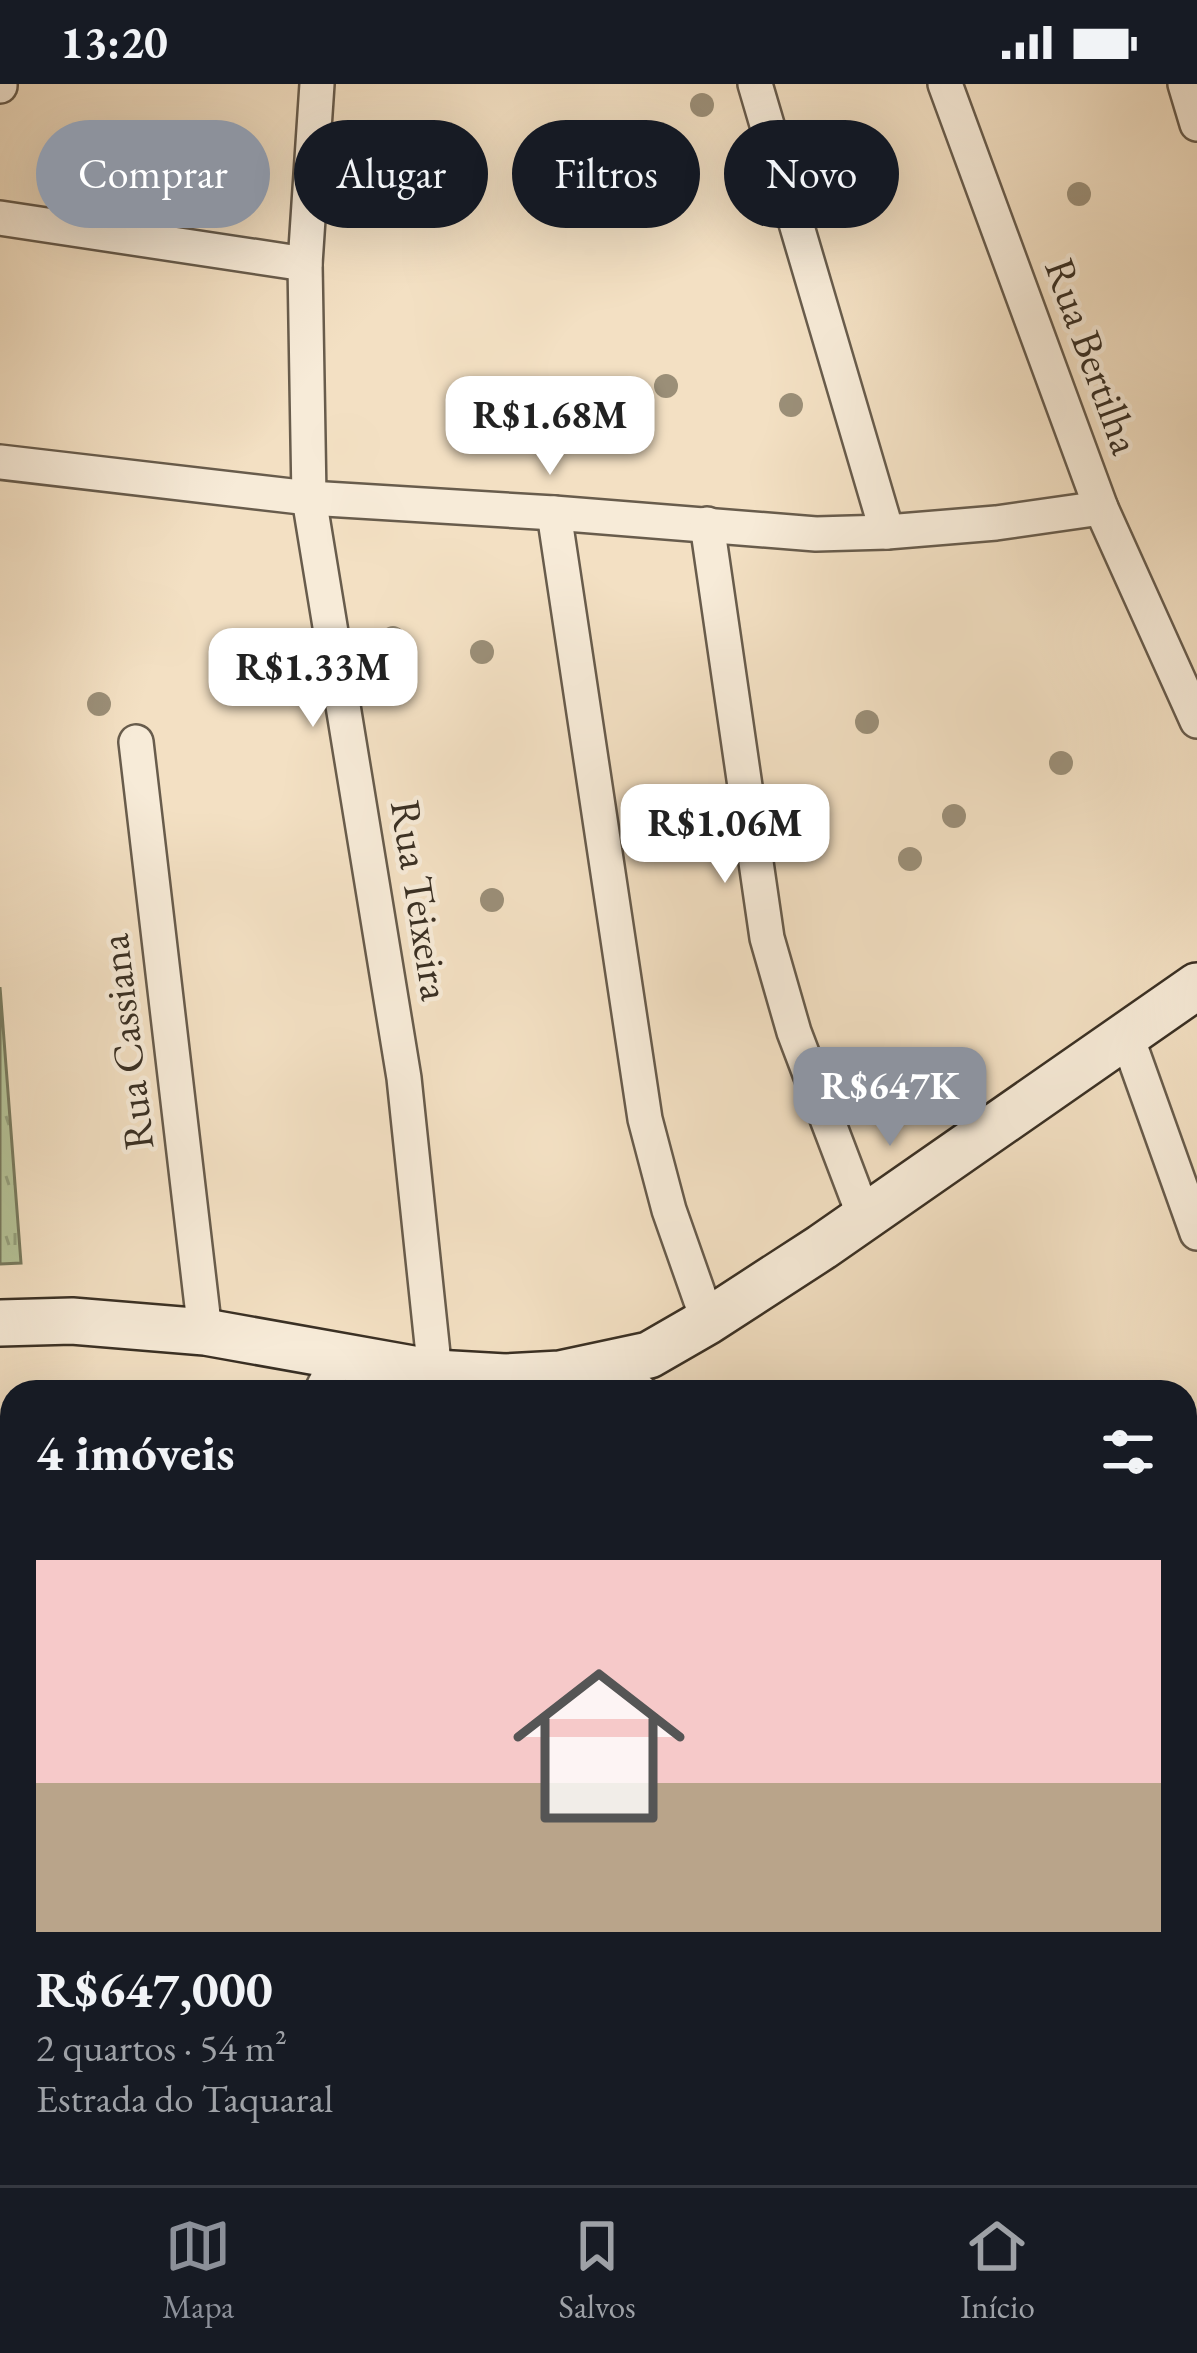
<!DOCTYPE html>
<html lang="pt">
<head>
<meta charset="utf-8">
<style>
  body { margin:0; font-family:"EB Garamond",serif; background:#242831; color:#f1f3f6; height:100vh; display:flex; flex-direction:column; font-size:45px; white-space:nowrap }
  * { box-sizing:border-box; margin:0 }
  p { font-size:39px; color:#9ea1a6 }
  .icon { flex:none; width:66px; height:66px; fill:none; stroke:currentColor; stroke-width:2; stroke-linecap:round; stroke-linejoin:round }
  .map { position:relative; flex:1; overflow:hidden }
  .sheet { position:absolute; left:0px; top:1296px; width:1197px; height:807px; display:flex; flex-direction:column; background:#171b24; border-radius:36px 36px 0 0; box-shadow:0 12px 48px #0002 }
  .sheet>* { flex:none }
  .guide { position:absolute; left:36px; top:36px; width:1125px; height:108px; display:flex; gap:24px }
  .price { position:absolute; translate:-50% -102px; padding:0 27px; border-radius:24px; background:#fff; color:#222; font-size:39px; line-height:78px; filter:drop-shadow(0 3px 6px #0008) }
  .price::after { content:''; position:absolute; left:50%; top:72px; width:36px; height:27px; margin-left:-18px; background:inherit; clip-path:polygon(0 0,100% 0,50% 100%) }
  .price.active { background:#8c9099; color:#fff }
  ul { padding:0; list-style:none }
  li { display:grid; align-content:center; gap:24px; height:636px; padding:0 36px }
  li span { display:grid; place-items:center; height:372px; border-radius:0px; color:#555 }
  li>.icon { margin-inline-start:auto }
  span .icon { width:216px; height:216px; fill:#fffc; stroke-width:1 }
  li b { font-size:51px }
  h2 { display:flex; justify-content:space-between; align-items:center; height:144px; padding:0 36px; font-size:51px }
  .pill { padding:0 42px; border-radius:54px; background:#171b24; box-shadow:0 12px 48px #0002; font-size:42px; line-height:108px }
  .pill.active { background:#8c9099; color:#fff }
  .status { display:flex; justify-content:space-between; align-items:center; height:84px; padding:0 60px; background:#171b24; direction:ltr }
  .status svg { height:33px; fill:currentColor }
  .dock { display:flex; justify-content:space-around; align-items:center; height:168px; border-top:3px solid #363941; background:#171b24; font-size:33px; color:#9ea1a6 }
  .dock a { display:grid; justify-items:center; gap:6px }
  .dock .active { color:#8c9099 }
  .map>svg:first-child { display:block }
  .grass { fill:url(#grass-tufts); stroke:#787a5e; stroke-width:3 }
  .lines { fill:none; stroke-linecap:round; stroke-linejoin:round }
  .stream { stroke:#788381; stroke-width:10 }
  .street-casing { stroke:#685c4c; stroke-width:38 }
  .secondary-casing { stroke:#3a3024; stroke-width:50 }
  .street { stroke:#f7ebd8; stroke-width:33 }
  .secondary { stroke:#f7ebd8; stroke-width:45 }
  .tree { fill:#9b8f78 }
  .labels { text-anchor:middle; dominant-baseline:central; stroke-width:9; stroke-linejoin:round; paint-order:stroke }
  .street-label { font-size:42px; fill:#3a3024; stroke:#f7ebd8 }
</style>
</head>
<body>
<div class="status"><b>13:20</b><svg viewBox="0 0 49 12"><path d="M0 12V9h3v3zM5 12V6h3v6zM10 12V3h3v9zM15 12V0h3v12zM26 1h20v11H26zM47 4h2v5h-2z"/></svg></div>
<div class="map">
<svg width="1197" height="2101" viewBox="0 0 1197 2101">
  <defs>
    <pattern id="grass-tufts" width="24" height="20" patternUnits="userSpaceOnUse" patternTransform="scale(3)"><rect width="24" height="20" fill="#b5c398"/><path d="M3 7l-1-3M5 7V3M7 7l1-3M15 17l-1-3M17 17v-4M19 17l1-3" fill="none" stroke="#949f7c"/></pattern>
  </defs>
  <rect width="100%" height="100%" fill="#f3e0c3"/>
  <filter id="stains"><feTurbulence type="fractalNoise" baseFrequency=".00167" numOctaves="4"/><feColorMatrix values="0 0 0 0 .2 0 0 0 0 .09 0 0 0 0 .02 0 0 0 .5 -.17"/></filter>
  <radialGradient id="worn" r=".72"><stop offset=".6" stop-color="#630" stop-opacity="0"/><stop offset="1" stop-color="#630" stop-opacity=".3"/></radialGradient>
  <path class="grass" d="M0,903L21,1179L0,1180Z"/>
  <g class="lines">
    <g class="stream">
      <path d="M1185,1477L1197,1470"/>
      <path d="M0,1482L12,1490"/>
    </g>
    <defs>
      <g id="street">
        <path d="M317,0L305,180L309,414L404,994L435,1289"/>
        <path d="M755,0L887,448"/>
        <path d="M945,0L1101,424L1197,637"/>
        <path d="M1185,0L1197,40"/>
        <path d="M0,2V0"/>
        <path d="M0,134L305,180"/>
        <path d="M0,378L309,414L554,429L816,450L887,448L996,439L1101,424"/>
        <path d="M554,429L645,1035L669,1126L708,1237"/>
        <path d="M707,440L767,854L794,948L864,1132"/>
        <path d="M136,658L205,1248"/>
        <path d="M1127,953L1197,1149"/>
        <path d="M607,1282L641,1308"/>
        <path d="M321,1308L339,1272"/>
        <path d="M0,1586L12,1584"/>
        <path d="M1185,1656L1197,1659"/>
        <path d="M0,2030L5,1965"/>
        <path d="M129,2091L139,2101"/>
        <path d="M429,2091L430,2101"/>
        <path d="M829,2091L832,2101"/>
        <path d="M1040,2091L1041,2101"/>
        <path d="M1184,2091L1186,2101"/>
        <path d="M591,2101L592,2091"/>
      </g>
      <path id="secondary" d="M0,1239L72,1237L205,1248L435,1289L505,1293L560,1290L649,1271L708,1237L822,1163L1197,902"/>
    </defs>
    <use href="#street" class="street-casing"/>
    <use href="#secondary" class="secondary-casing"/>
    <use href="#street" class="street"/>
    <use href="#secondary" class="secondary"/>
  </g>
  <g class="tree">
    <circle cx="702" cy="21" r="12"/>
    <circle cx="1079" cy="110" r="12"/>
    <circle cx="666" cy="302" r="12"/>
    <circle cx="791" cy="321" r="12"/>
    <circle cx="393" cy="554" r="12"/>
    <circle cx="482" cy="568" r="12"/>
    <circle cx="237" cy="579" r="12"/>
    <circle cx="99" cy="620" r="12"/>
    <circle cx="867" cy="638" r="12"/>
    <circle cx="1061" cy="679" r="12"/>
    <circle cx="954" cy="732" r="12"/>
    <circle cx="910" cy="775" r="12"/>
    <circle cx="492" cy="816" r="12"/>
  </g>
  <g class="labels">
    <g class="street-label">
      <text transform="translate(1093 272) rotate(70)">Rua Bertilha</text>
      <text transform="translate(421 816) rotate(81)">Rua Teixeira</text>
      <text transform="translate(126 958) rotate(-97)">Rua Cassiana</text>
    </g>
  </g>
  <rect width="100%" height="100%" filter="url(#stains)"/>
  <rect width="100%" height="100%" fill="url(#worn)"/>
</svg>
<b class="price" style="left:550px;top:394px">R$1.68M</b>
<b class="price" style="left:313px;top:646px">R$1.33M</b>
<b class="price" style="left:725px;top:802px">R$1.06M</b>
<b class="price active" style="left:890px;top:1065px">R$647K</b>
<div class="guide">
<a class="pill active">Comprar</a>
<a class="pill">Alugar</a>
<a class="pill">Filtros</a>
<a class="pill">Novo</a>
</div>
<section class="sheet">
<h2>4 imóveis<svg class="icon" aria-label="filters" viewBox="0 0 24 24"><path d="M4 7h16M4 17h16"/><circle cx="9" cy="7" r="2"/><circle cx="15" cy="17" r="2"/></svg></h2>
<ul>
<li><span style="background:linear-gradient(#f6c9c9 60%,#b9a48a 0)"><svg class="icon" aria-label="home" viewBox="0 0 24 24"><path d="M3 11l9-7 9 7M6 9v11h12V9"/></svg></span><div><b>R$647,000</b><p>2 quartos · 54 m²</p><p>Estrada do Taquaral</p></div></li>
</ul>
</section>
</div>
<nav class="dock">
<a class="active"><svg class="icon" aria-label="map" viewBox="0 0 24 24"><path d="M3 6l6-2 6 2 6-2v14l-6 2-6-2-6 2zM9 4v14M15 6v14"/></svg>Mapa</a>
<a><svg class="icon" aria-label="saved" viewBox="0 0 24 24"><path d="M7 4h10v16l-5-4-5 4z"/></svg>Salvos</a>
<a><svg class="icon" aria-label="home" viewBox="0 0 24 24"><path d="M3 11l9-7 9 7M6 9v11h12V9"/></svg>Início</a>
</nav>
</body>
</html>
